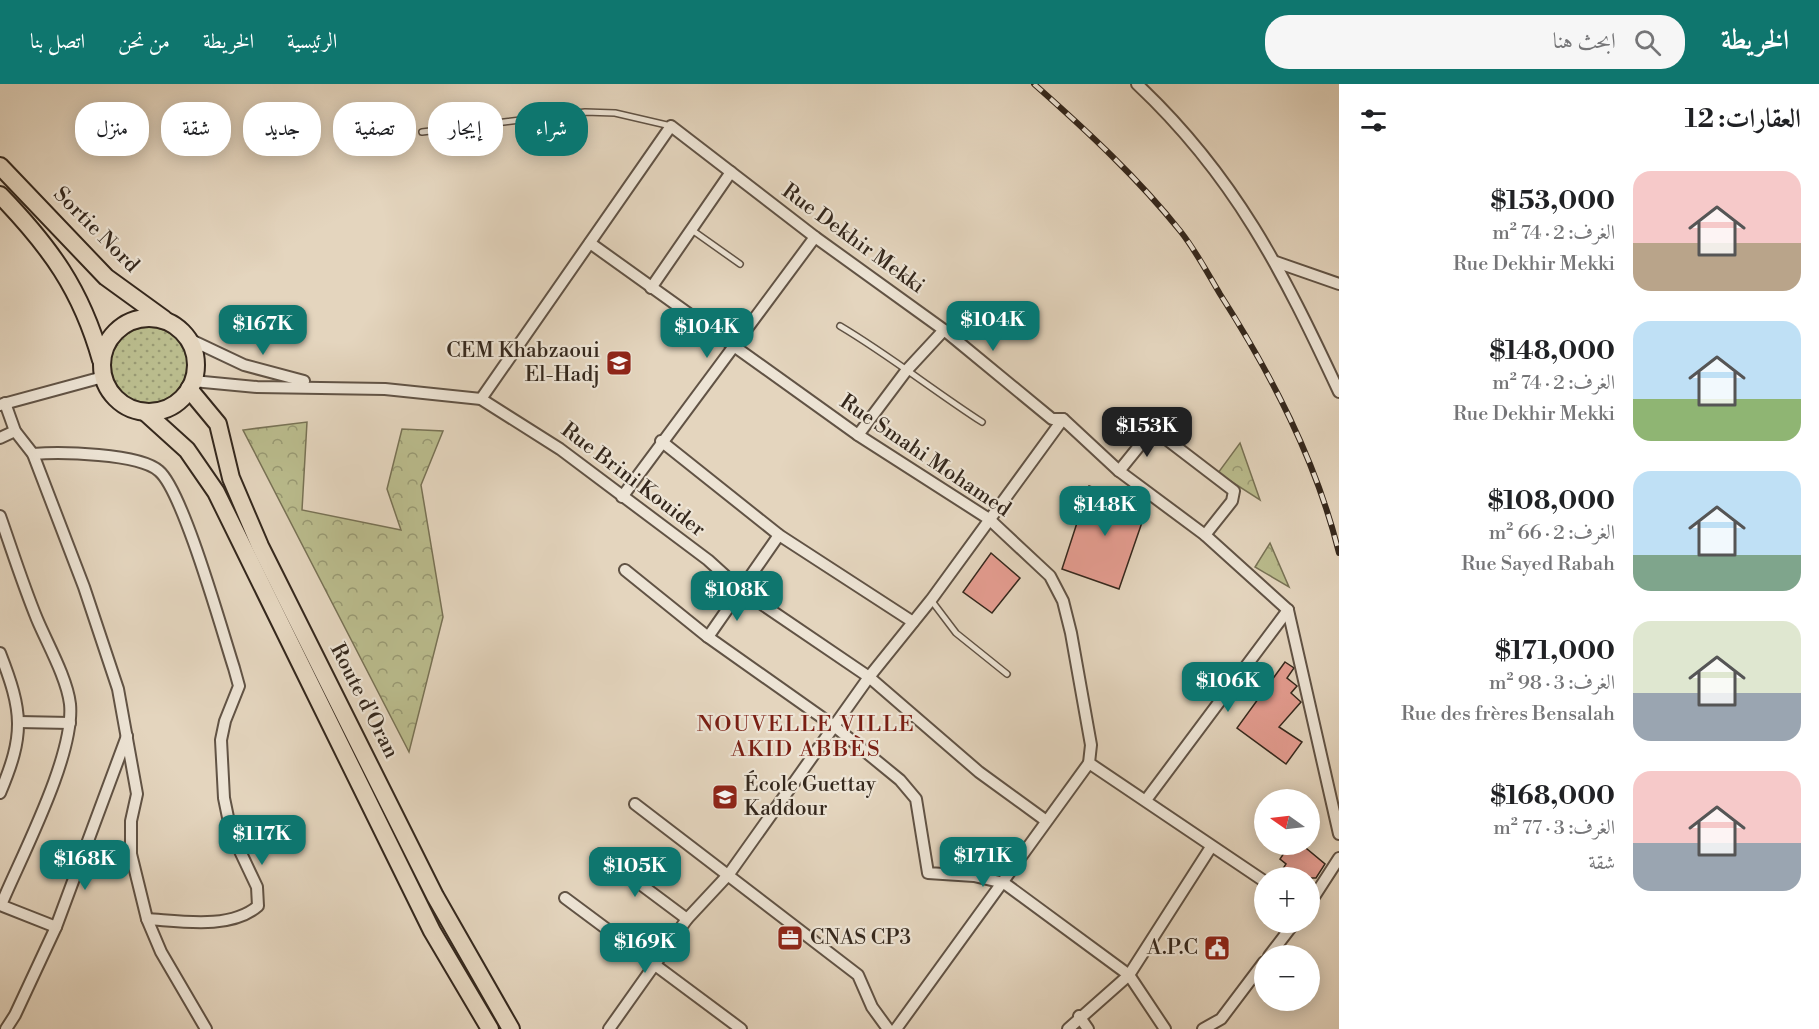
<!DOCTYPE html>
<html lang="ar">
<head>
<meta charset="utf-8">
<style>
  body { margin:0; font-family:"Libre Bodoni",Amiri,serif; background:#f6f6f6; color:#202124; direction:rtl; height:100vh; display:flex; flex-direction:column; font-size:22px; white-space:nowrap }
  * { box-sizing:border-box; margin:0 }
  p { font-size:20px; color:#757577 }
  .icon { flex:none; width:33px; height:33px; fill:none; stroke:currentColor; stroke-width:2; stroke-linecap:round; stroke-linejoin:round }
  .map { position:relative; flex:1; overflow:hidden; direction:ltr }
  .sheet { display:flex; flex-direction:column; background:#fff; width:480px }
  .sheet>* { flex:none }
  .hud { position:absolute; left:18px; top:18px; width:570px; height:54px; direction:rtl; display:flex; gap:12px }
  .needle { width:39px; rotate:284deg }
  .fabs { position:absolute; left:1254px; top:705px; display:grid; gap:12px }
  .fabs a { display:grid; place-items:center; width:66px; height:66px; border-radius:50%; background:#fff; box-shadow:0 3px 15px #0003; font-size:30px }
  .price { position:absolute; translate:-50% -51px; padding:0 14px; border-radius:12px; background:#0f766e; color:#fff; font-size:20px; line-height:39px; filter:drop-shadow(0 2px 3px #0008) }
  .price::after { content:''; position:absolute; left:50%; top:36px; width:18px; height:14px; margin-left:-9px; background:inherit; clip-path:polygon(0 0,100% 0,50% 100%) }
  .price.selected { background:#222; color:#fff }
  ul { padding:0; list-style:none }
  li { display:flex; align-items:center; gap:18px; height:150px; padding:0 18px }
  li span { display:grid; place-items:center; flex:none; width:168px; height:120px; border-radius:18px; color:#555 }
  li>.icon { margin-inline-start:auto }
  span .icon { width:72px; height:72px; fill:#fffc; stroke-width:1 }
  li b { font-size:26px }
  h2 { display:flex; justify-content:space-between; align-items:center; height:72px; padding:0 18px; font-size:26px }
  .pill { padding:0 21px; border-radius:24px; background:#fff; box-shadow:0 3px 15px #0003; font-size:21px; line-height:54px }
  .pill.selected { background:#0f766e; color:#fff }
  header { display:flex; align-items:center; gap:36px; box-sizing:border-box; height:84px; padding:0 30px; background:#0f766e; color:#fff }
  header strong { font-size:28px }
  nav { display:flex; gap:33px; margin-inline-start:auto; font-size:21px }
  .search { width:420px; height:54px; background:#f6f6f6; display:flex; align-items:center; gap:15px; box-sizing:border-box; padding:0 21px; border-radius:24px; color:#757577; font-size:22px }
  main { display:flex; flex:1; min-height:0 }
  .map>svg:first-child { display:block }
  .grass { fill:url(#grass-dots); stroke:#787255; stroke-width:1.5 }
  .park { fill:url(#park-crowns); stroke:#787255; stroke-width:1.5 }
  .building { fill:#e59d91; stroke:#35281d; stroke-width:1.5 }
  .lines { fill:none; stroke-linecap:round; stroke-linejoin:round }
  .lane-casing { stroke:#615345; stroke-width:8 }
  .street-casing { stroke:#615345; stroke-width:14 }
  .primary-casing { stroke:#35281d; stroke-width:20 }
  .lane { stroke:#ede4d5; stroke-width:5 }
  .street { stroke:#ede4d5; stroke-width:10 }
  .primary { stroke:#e4d5be; stroke-width:16 }
  .rail-casing { stroke:#35281d; stroke-width:6 }
  .rail { stroke:#ede4d5; stroke-width:4; stroke-dasharray:11; stroke-linecap:butt }
  .labels { text-anchor:middle; dominant-baseline:central; stroke-width:4.5; stroke-linejoin:round; paint-order:stroke }
  .street-label { font-size:21px; fill:#35281d; stroke:#ede4d5 }
  .poi-label { font-size:21px; fill:#35281d; stroke:#ede4d5; text-anchor:end }
  .neighbourhood-label { font-size:22px; letter-spacing:1.5px; fill:#7a1f14; stroke:#ede4d5 }
</style>
</head>
<body>
<header>
<strong>الخريطة</strong>
<div class="search"><svg class="icon" aria-label="search" viewBox="0 0 24 24"><circle cx="10" cy="10" r="6"/><path d="M15 15l6 6"/></svg>ابحث هنا</div>
<nav><a>الرئيسية</a><a>الخريطة</a><a>من نحن</a><a>اتصل بنا</a></nav>
</header>
<main>
<section class="sheet">
<h2>العقارات: 12<svg class="icon" aria-label="filters" viewBox="0 0 24 24"><path d="M4 7h16M4 17h16"/><circle cx="9" cy="7" r="2"/><circle cx="15" cy="17" r="2"/></svg></h2>
<ul>
<li><span style="background:linear-gradient(#f6c9c9 60%,#b9a48a 0)"><svg class="icon" aria-label="home" viewBox="0 0 24 24"><path d="M3 11l9-7 9 7M6 9v11h12V9"/></svg></span><div><b>$153,000</b><p>الغرف: 2 · 74 m²</p><p>Rue Dekhir Mekki</p></div></li>
<li><span style="background:linear-gradient(#bfe0f5 65%,#8fb573 0)"><svg class="icon" aria-label="home" viewBox="0 0 24 24"><path d="M3 11l9-7 9 7M6 9v11h12V9"/></svg></span><div><b>$148,000</b><p>الغرف: 2 · 74 m²</p><p>Rue Dekhir Mekki</p></div></li>
<li><span style="background:linear-gradient(#bfe0f5 70%,#7fa58c 0)"><svg class="icon" aria-label="home" viewBox="0 0 24 24"><path d="M3 11l9-7 9 7M6 9v11h12V9"/></svg></span><div><b>$108,000</b><p>الغرف: 2 · 66 m²</p><p>Rue Sayed Rabah</p></div></li>
<li><span style="background:linear-gradient(#dfe7d0 60%,#9aa5b1 0)"><svg class="icon" aria-label="home" viewBox="0 0 24 24"><path d="M3 11l9-7 9 7M6 9v11h12V9"/></svg></span><div><b>$171,000</b><p>الغرف: 3 · 98 m²</p><p>Rue des frères Bensalah</p></div></li>
<li><span style="background:linear-gradient(#f6c9c9 60%,#9aa5b1 0)"><svg class="icon" aria-label="home" viewBox="0 0 24 24"><path d="M3 11l9-7 9 7M6 9v11h12V9"/></svg></span><div><b>$168,000</b><p>الغرف: 3 · 77 m²</p><p>شقة</p></div></li>
</ul>
</section>
<div class="map">
<svg width="1339" height="945" viewBox="0 0 1339 945">
  <defs>
    <pattern id="grass-dots" width="8" height="8" patternUnits="userSpaceOnUse" patternTransform="scale(1.5)"><rect width="8" height="8" fill="#babc8d"/><path d="M2 2h.1M6 6h.1" fill="none" stroke="#989973" stroke-width="1.8" stroke-linecap="round"/></pattern>
    <pattern id="park-crowns" width="20" height="18" patternUnits="userSpaceOnUse" patternTransform="scale(1.5)"><rect width="20" height="18" fill="#babc8d"/><path d="M2 6a3 3 0 1 1 6 0M12 15a3 3 0 1 1 6 0" fill="none" stroke="#989973"/></pattern>
  </defs>
  <rect width="100%" height="100%" fill="#e4d5be"/>
  <filter id="stains"><feTurbulence type="fractalNoise" baseFrequency=".00333" numOctaves="4"/><feColorMatrix values="0 0 0 0 .2 0 0 0 0 .09 0 0 0 0 .02 0 0 0 .5 -.17"/></filter>
  <radialGradient id="worn" r=".72"><stop offset=".6" stop-color="#630" stop-opacity="0"/><stop offset="1" stop-color="#630" stop-opacity=".3"/></radialGradient>
  <circle class="grass" cx="149" cy="281" r="38"/>
  <g class="park">
    <path d="M307,338L302,426L401,446L387,405L402,345L443,347L421,401L443,533L409,668L243,346Z"/>
    <path d="M1240,359L1260,416L1218,389Z"/>
    <path d="M1270,459L1289,503L1255,483Z"/>
  </g>
  <g class="building">
    <path d="M1089,402L1148,421L1119,505L1062,485Z"/>
    <path d="M991,469L1020,494L992,529L963,508Z"/>
    <path d="M1285,578L1294,584L1287,594L1297,602L1291,609L1301,618L1279,643L1302,658L1286,680L1237,644Z"/>
    <path d="M1290,760H1301L1325,780L1316,794H1291L1282,786L1286,780L1280,775Z"/>
  </g>
  <g class="lines">
    <defs>
      <g id="lane">
        <path d="M422,48L585,28L615,29L671,42"/>
        <path d="M692,146L740,180"/>
        <path d="M840,242C889,271 934,307 982,338"/>
        <path d="M931,516L956,549L1007,590"/>
      </g>
      <g id="street">
        <path d="M1137,0C1235,92 1283,188 1339,308"/>
        <path d="M590,159L858,351L989,435L1050,492L1063,517L1071,549L1091,661L1089,679L1264,797"/>
        <path d="M1276,178L1339,200"/>
        <path d="M651,204L731,88"/>
        <path d="M189,255L244,281L304,297"/>
        <path d="M193,297L257,303L385,305L481,315L560,365L708,476L741,506L869,593L979,688L1045,736"/>
        <path d="M481,315L671,42L815,153L944,246L1052,335H1063L1119,387L1205,451L1288,526"/>
        <path d="M5,319L15,347L33,370L84,503L118,605L137,710L131,737V770L147,835L161,868L206,945"/>
        <path d="M0,321L103,293"/>
        <path d="M858,351L906,287L944,246"/>
        <path d="M0,354L15,347"/>
        <path d="M661,357L779,451L913,538"/>
        <path d="M33,370C60,368 139,369 159,387C183,407 222,547 234,584L239,602L225,637L221,656L224,714L231,748L257,803L258,822C230,846 180,837 147,835"/>
        <path d="M1119,387L1153,345L1234,407L1232,417L1205,451"/>
        <path d="M622,413L815,153"/>
        <path d="M0,432C12,466 23,501 37,535C47,559 67,594 70,620C75,671 22,771 1,821"/>
        <path d="M625,486L708,553L834,642L900,696L916,715L928,789L974,792L1004,799L1129,891L1165,945"/>
        <path d="M1288,526L1339,750"/>
        <path d="M708,553L779,451"/>
        <path d="M0,569C23,628 25,650 0,709"/>
        <path d="M19,638L70,639"/>
        <path d="M1146,716L1288,526"/>
        <path d="M635,720L858,891L872,923L888,945"/>
        <path d="M600,770L687,835"/>
        <path d="M565,814L741,945"/>
        <path d="M1310,819L1339,774"/>
        <path d="M0,821L56,843"/>
        <path d="M1269,872L1295,838"/>
        <path d="M1079,932L1088,945"/>
        <path d="M6,945L15,931L56,843L127,652"/>
        <path d="M609,945L687,835L729,790L869,593L931,516L1063,335"/>
        <path d="M896,945L1089,679"/>
        <path d="M1068,945L1129,891L1211,763"/>
        <path d="M1203,945L1221,935L1264,878"/>
      </g>
      <g id="primary">
        <path d="M0,82L106,193L164,235"/>
        <path d="M0,111C50,163 81,205 101,276"/>
        <circle cx="149" cy="281" r="47"/>
        <path d="M189,305L218,340L231,394L260,462L435,812L511,945"/>
        <path d="M145,328L187,366L216,408L432,847L490,945"/>
      </g>
    </defs>
    <use href="#lane" class="lane-casing"/>
    <use href="#street" class="street-casing"/>
    <use href="#primary" class="primary-casing"/>
    <use href="#lane" class="lane"/>
    <use href="#street" class="street"/>
    <use href="#primary" class="primary"/>
    <defs>
      <path id="rail" d="M1034,0C1086,46 1138,94 1181,148C1196,167 1208,190 1220,210C1271,290 1316,376 1339,469"/>
    </defs>
    <use href="#rail" class="rail-casing"/>
    <use href="#rail" class="rail"/>
  </g>
  <defs>
    <symbol id="school-square" viewBox="-11 -11 22 22"><rect x="-9" y="-9" width="18" height="18" rx="4" fill="#8f2418" stroke="#ede4d5"/><path d="M0-5L7-2L0 1L-7-2ZM-4 1L0 2.5L4 1V4Q0 6-4 4Z" fill="#fff"/></symbol>
    <symbol id="office-square" viewBox="-11 -11 22 22"><rect x="-9" y="-9" width="18" height="18" rx="4" fill="#8f2418" stroke="#ede4d5"/><path d="M-6-3h4V-5.5h4V-3h4V5H-6ZM-1-4.5V-3h2v-1.5ZM-6 0V1H6V0Z" fill="#fff"/></symbol>
    <symbol id="civic-square" viewBox="-11 -11 22 22"><rect x="-9" y="-9" width="18" height="18" rx="4" fill="#8f2418" stroke="#ede4d5"/><path d="M-.6-6.5H3V-4.5H.6V-3L4-1V1h2V6H-6V1h2V-1L-.6-3ZM-1.2 2.5V6h2.4V2.5Z" fill="#fff"/></symbol>
  </defs>
  <g fill-rule="evenodd">
    <use href="#school-square" x="604" y="264" width="30" height="30"/>
    <use href="#school-square" x="710" y="698" width="30" height="30"/>
    <use href="#office-square" x="775" y="839" width="30" height="30"/>
    <use href="#civic-square" x="1202" y="849" width="30" height="30"/>
  </g>
  <g class="labels">
    <g class="street-label">
      <text transform="translate(96 146) rotate(45)">Sortie Nord</text>
      <text transform="translate(853 155) rotate(36)">Rue Dekhir Mekki</text>
      <text transform="translate(925 372) rotate(34)">Rue Smahi Mohamed</text>
      <text transform="translate(633 396) rotate(37)">Rue Brini Kouider</text>
      <text transform="translate(364 617) rotate(63)">Route d'Oran</text>
    </g>
    <g class="poi-label">
      <text x="600" y="267">CEM Khabzaoui<tspan x="600" dy="24">El-Hadj</tspan></text>
      <text x="744" y="701" text-anchor="start">École Guettay<tspan x="744" dy="24">Kaddour</tspan></text>
      <text x="810" y="854" text-anchor="start">CNAS CP3</text>
      <text x="1198" y="864">A.P.C</text>
    </g>
    <g class="neighbourhood-label">
      <text x="806" y="640">NOUVELLE VILLE<tspan x="806" dy="25">AKID ABBÈS</tspan></text>
    </g>
  </g>
  <rect width="100%" height="100%" filter="url(#stains)"/>
  <rect width="100%" height="100%" fill="url(#worn)"/>
</svg>
<div class="fabs">
<a><svg class="needle" viewBox="-14 -14 28 28"><path d="M0-13l5 13h-10z" fill="#e53935"/><path d="M0 13l5-13h-10z" fill="#757577"/></svg></a>
<a>+</a>
<a>−</a>
</div>
<b class="price" style="left:993px;top:268px">$104K</b>
<b class="price" style="left:263px;top:272px">$167K</b>
<b class="price" style="left:707px;top:275px">$104K</b>
<b class="price selected" style="left:1147px;top:374px">$153K</b>
<b class="price" style="left:1105px;top:453px">$148K</b>
<b class="price" style="left:737px;top:538px">$108K</b>
<b class="price" style="left:1228px;top:629px">$106K</b>
<b class="price" style="left:262px;top:782px">$117K</b>
<b class="price" style="left:983px;top:804px">$171K</b>
<b class="price" style="left:85px;top:807px">$168K</b>
<b class="price" style="left:635px;top:814px">$105K</b>
<b class="price" style="left:645px;top:890px">$169K</b>
<div class="hud">
<a class="pill selected">شراء</a>
<a class="pill">إيجار</a>
<a class="pill">تصفية</a>
<a class="pill">جديد</a>
<a class="pill">شقة</a>
<a class="pill">منزل</a>
</div>
</div>
</main>
</body>
</html>
